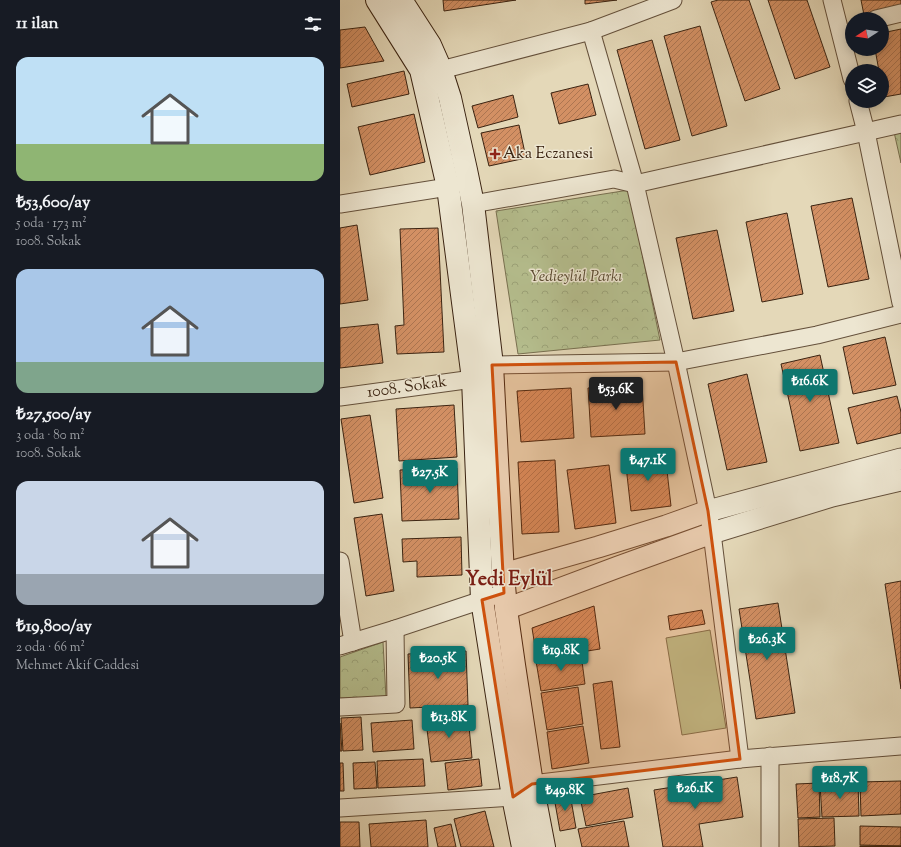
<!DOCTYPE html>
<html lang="tr">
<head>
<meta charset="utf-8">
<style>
  body { margin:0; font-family:"Sorts Mill Goudy",serif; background:#20242c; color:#f1f3f6; height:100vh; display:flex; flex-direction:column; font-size:15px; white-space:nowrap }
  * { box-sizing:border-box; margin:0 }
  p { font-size:13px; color:#9ea1a6 }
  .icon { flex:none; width:22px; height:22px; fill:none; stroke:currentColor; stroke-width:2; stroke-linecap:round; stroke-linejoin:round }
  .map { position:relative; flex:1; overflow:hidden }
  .panel { display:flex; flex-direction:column; background:#171b24; width:340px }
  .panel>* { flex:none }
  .needle { width:26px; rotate:258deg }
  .tools { position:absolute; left:505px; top:12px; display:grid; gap:8px }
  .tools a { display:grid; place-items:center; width:44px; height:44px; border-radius:50%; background:#171b24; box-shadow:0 2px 10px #0003; font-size:20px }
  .price { position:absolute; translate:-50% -34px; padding:0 9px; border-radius:4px; background:#0f766e; color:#fff; font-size:13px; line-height:26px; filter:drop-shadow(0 1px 2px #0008) }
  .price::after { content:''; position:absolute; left:50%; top:24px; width:12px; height:9px; margin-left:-6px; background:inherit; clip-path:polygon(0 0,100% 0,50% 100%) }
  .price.current { background:#222; color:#fff }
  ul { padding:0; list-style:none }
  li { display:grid; align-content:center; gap:8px; height:212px; padding:0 16px }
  li span { display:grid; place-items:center; height:124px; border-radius:12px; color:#555 }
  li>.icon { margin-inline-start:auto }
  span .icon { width:72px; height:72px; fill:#fffc; stroke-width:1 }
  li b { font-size:17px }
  h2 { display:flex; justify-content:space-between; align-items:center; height:48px; padding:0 16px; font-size:17px }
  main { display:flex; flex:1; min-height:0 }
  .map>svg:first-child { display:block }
  .forest { fill:url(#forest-crowns); stroke:#787050 }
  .pitch { fill:#b5be8e; stroke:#787050 }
  .building { fill:url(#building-hatch); stroke:#3a2311 }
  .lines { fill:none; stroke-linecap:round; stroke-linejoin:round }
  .minor-casing { stroke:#64503b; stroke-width:19 }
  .tertiary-casing { stroke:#64503b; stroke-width:23 }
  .secondary-casing { stroke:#3a2311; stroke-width:24 }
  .minor { stroke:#ede6d1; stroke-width:17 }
  .tertiary { stroke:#ede6d1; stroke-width:21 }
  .secondary { stroke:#ede6d1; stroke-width:22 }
  .marked { fill:#ce510d; fill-opacity:0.2; stroke:#ce510d; stroke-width:3; stroke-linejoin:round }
  .poi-dot { fill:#8f2418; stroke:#ede6d1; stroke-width:1.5 }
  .labels { text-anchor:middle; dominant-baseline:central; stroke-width:3; stroke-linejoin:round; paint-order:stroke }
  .poi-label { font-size:16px; fill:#3a2311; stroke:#ede6d1; text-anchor:start }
  .park-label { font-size:16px; font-style:italic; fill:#594a30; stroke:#ede6d1 }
  .street-label { font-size:16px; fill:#3a2311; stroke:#ede6d1 }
  .district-label { font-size:20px; font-weight:bold; fill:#7a1f14; stroke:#ede6d1 }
</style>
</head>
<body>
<main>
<section class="panel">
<h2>11 ilan<svg class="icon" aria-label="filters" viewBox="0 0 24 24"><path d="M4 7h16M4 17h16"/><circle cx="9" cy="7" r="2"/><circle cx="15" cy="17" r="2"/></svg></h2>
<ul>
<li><span style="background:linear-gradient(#bfe0f5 70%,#8fb573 0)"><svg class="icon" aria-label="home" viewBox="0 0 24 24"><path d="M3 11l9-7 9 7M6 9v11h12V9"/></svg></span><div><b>₺53,600/ay</b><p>5 oda · 173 m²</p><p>1008. Sokak</p></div></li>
<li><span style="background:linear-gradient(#a9c7e8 75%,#7fa58c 0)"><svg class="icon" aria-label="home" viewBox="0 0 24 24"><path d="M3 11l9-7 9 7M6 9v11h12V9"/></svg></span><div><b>₺27,500/ay</b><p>3 oda · 80 m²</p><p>1008. Sokak</p></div></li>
<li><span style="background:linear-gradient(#c9d6e8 75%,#9aa5b1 0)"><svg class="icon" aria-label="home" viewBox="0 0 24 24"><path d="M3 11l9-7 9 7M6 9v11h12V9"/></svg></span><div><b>₺19,800/ay</b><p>2 oda · 66 m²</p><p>Mehmet Akif Caddesi</p></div></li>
</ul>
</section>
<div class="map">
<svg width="561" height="847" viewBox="0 0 561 847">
  <defs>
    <pattern id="forest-crowns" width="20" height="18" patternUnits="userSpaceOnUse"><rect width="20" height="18" fill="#b5be8e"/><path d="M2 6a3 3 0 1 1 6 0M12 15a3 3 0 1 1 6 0" fill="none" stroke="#9ca379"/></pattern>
    <pattern id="building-hatch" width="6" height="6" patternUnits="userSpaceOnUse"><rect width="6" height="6" fill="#d39064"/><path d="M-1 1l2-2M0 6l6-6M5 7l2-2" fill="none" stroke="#ac7551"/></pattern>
  </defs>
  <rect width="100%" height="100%" fill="#e4d8b8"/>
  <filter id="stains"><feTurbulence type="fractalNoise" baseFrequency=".005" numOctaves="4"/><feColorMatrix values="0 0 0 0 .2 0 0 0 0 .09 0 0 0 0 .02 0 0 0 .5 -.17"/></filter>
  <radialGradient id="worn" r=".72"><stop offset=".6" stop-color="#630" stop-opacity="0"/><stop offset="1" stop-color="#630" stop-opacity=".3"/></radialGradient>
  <g class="forest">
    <path d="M561,131V163L554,132Z"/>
    <path d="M289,190L320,340L178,354L156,211Z"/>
    <path d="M43,642L46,698H0V657Z"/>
  </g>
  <path class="pitch" d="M370,630L386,728L342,735L326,638Z"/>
  <g class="building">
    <path d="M103,0H176L104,11Z"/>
    <path d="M245,0H277L245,4Z"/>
    <path d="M378,0H409L440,89L405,101L371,2Z"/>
    <path d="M428,0H467L490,67L455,79Z"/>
    <path d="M521,0H561V7L524,15Z"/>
    <path d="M360,26L387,126L352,136L324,36Z"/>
    <path d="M25,27L44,61L0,68V30Z"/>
    <path d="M561,29V94L544,97L542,86V71H539L535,49H542V33Z"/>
    <path d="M312,40L340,140L305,149L277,50Z"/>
    <path d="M64,71L69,94L12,107L7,84Z"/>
    <path d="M248,84L256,115L219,124L211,93Z"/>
    <path d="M173,95L178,117L138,128L132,106Z"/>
    <path d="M74,114L85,162L30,175L18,127Z"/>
    <path d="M179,125L186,158L149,166L141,133Z"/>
    <path d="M512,198L529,279L488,287L471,206Z"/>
    <path d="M447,213L463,294L422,302L406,222Z"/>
    <path d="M17,225L28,300L0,304V228Z"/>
    <path d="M98,228L104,352L57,354L55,326L64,325L60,229Z"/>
    <path d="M377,230L394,311L353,319L336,238Z"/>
    <path d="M38,324L43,363L0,368V328Z"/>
    <path d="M545,337L556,385L513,394L503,347Z"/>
    <path d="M480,355L499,443L460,451L441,364Z"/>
    <path d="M407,374L427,462L387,470L368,384Z"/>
    <path d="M302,385L305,434L251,437L248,388Z"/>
    <path d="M231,388L234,438L181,442L177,391Z"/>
    <path d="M557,396L561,412V433L517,444L508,408Z"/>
    <path d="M114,405L117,457L59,461L56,409Z"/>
    <path d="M30,415L43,498L14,503L1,419Z"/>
    <path d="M325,453L331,506L291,511L285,457Z"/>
    <path d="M215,460L219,532L182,534L178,462Z"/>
    <path d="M269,465L276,523L235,529L227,470Z"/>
    <path d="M117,468L119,519L62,521L60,470Z"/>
    <path d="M42,514L54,591L26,596L14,518Z"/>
    <path d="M121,537L122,575L77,577V561L63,562L62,539Z"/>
    <path d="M561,581V689L545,584Z"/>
    <path d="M438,603L455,713L416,719L399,609Z"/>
    <path d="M254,606L260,649L197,659L192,628Z"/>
    <path d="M362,610L365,624L330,630L328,616Z"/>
    <path d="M126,651L128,705L70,708L68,654Z"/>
    <path d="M241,654L245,684L201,691L196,661Z"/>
    <path d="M272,681L280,747L261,749L253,684Z"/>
    <path d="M238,687L243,724L207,730L201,693Z"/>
    <path d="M128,716L132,758L91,762L86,721Z"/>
    <path d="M21,717L23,750L3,751L1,718Z"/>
    <path d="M72,720L74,749L33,752L31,723Z"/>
    <path d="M0,723L2,751H0Z"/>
    <path d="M243,726L249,763L212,769L207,732Z"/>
    <path d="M83,759L85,786L38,788L37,761Z"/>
    <path d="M139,759L142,786L108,790L105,763Z"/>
    <path d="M35,762L37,788L14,789L13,763Z"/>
    <path d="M0,763H3L4,791H0Z"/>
    <path d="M397,777L403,817L359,824L363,847H323L314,790Z"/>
    <path d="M561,781V814L521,816L520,782Z"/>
    <path d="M518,782L519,816L482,817L480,784Z"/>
    <path d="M479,783L480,817L458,818L456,784Z"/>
    <path d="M288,788L293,817L246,826L240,797Z"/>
    <path d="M230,794L236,828L220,831L214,797Z"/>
    <path d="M145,811L154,847H121L114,819Z"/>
    <path d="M494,818L495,846L459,847L458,819Z"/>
    <path d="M86,820L88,847H31L29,824Z"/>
    <path d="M284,821L289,847H242L238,829Z"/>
    <path d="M0,822H19L20,847H0Z"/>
    <path d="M111,824L116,847H98L94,828Z"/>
    <path d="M520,826L561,827V846L520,845Z"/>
    <rect x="520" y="846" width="41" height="1"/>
  </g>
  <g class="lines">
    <defs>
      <g id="minor">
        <path d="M492,0L512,79"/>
        <path d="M536,19L561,13"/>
        <path d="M251,31L295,184L336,362L368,511L372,533L400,759"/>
        <path d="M101,70L251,31L333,0"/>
        <path d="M518,101L526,132L561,303"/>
        <path d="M0,204L108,187"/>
        <path d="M133,204L274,179L295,184L561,124"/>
        <path d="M152,365L336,362L477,335L561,314"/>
        <path d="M0,397L133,379"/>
        <path d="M0,561L13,642"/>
        <path d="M0,646L55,629L154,596"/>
        <path d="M0,707L56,704L55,629"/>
        <path d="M0,808L173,797L192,784L400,759L561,746"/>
        <path d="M430,847V756"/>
      </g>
      <g id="tertiary">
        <path d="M163,574L258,547L326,526L368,511L561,459"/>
        <path d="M166,609L278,567L372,533L492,496L561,480"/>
      </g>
      <g id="secondary">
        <path d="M37,0L81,70L108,187L133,379L142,600L173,797L183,847"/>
        <path d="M61,0L90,45L101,70L110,98L126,170L133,204L152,365L163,574L166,609L174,665L192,784L204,847"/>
      </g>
    </defs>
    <use href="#minor" class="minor-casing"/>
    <use href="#tertiary" class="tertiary-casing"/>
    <use href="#secondary" class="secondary-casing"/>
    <use href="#minor" class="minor"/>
    <use href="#tertiary" class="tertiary"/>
    <use href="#secondary" class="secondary"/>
  </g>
  <path class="marked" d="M336,362L368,511L400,759L192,784L173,797L142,600L164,593L152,365Z"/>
  <path class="poi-dot" d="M153 148h4v4h4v4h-4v4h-4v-4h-4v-4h4z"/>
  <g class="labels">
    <g class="poi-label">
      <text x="163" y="154">Aka Eczanesi</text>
    </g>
    <g class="park-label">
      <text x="236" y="277">Yedieylül Parkı</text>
    </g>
    <g class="street-label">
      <text transform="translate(67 388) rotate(-8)">1008. Sokak</text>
    </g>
    <g class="district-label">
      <text x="169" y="580">Yedi Eylül</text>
    </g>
  </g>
  <rect width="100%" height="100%" filter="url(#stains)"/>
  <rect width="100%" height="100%" fill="url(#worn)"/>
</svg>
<div class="tools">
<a><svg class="needle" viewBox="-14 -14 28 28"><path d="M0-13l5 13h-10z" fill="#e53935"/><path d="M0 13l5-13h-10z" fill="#9ea1a6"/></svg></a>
<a><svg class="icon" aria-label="layers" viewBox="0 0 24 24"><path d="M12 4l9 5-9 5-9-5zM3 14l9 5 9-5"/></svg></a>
</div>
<b class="price" style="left:470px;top:403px">₺16.6K</b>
<b class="price current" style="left:276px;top:411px">₺53.6K</b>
<b class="price" style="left:308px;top:482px">₺47.1K</b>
<b class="price" style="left:90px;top:494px">₺27.5K</b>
<b class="price" style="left:427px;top:661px">₺26.3K</b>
<b class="price" style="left:221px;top:672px">₺19.8K</b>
<b class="price" style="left:98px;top:680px">₺20.5K</b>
<b class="price" style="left:109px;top:739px">₺13.8K</b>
<b class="price" style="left:500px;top:800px">₺18.7K</b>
<b class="price" style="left:355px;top:810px">₺26.1K</b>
<b class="price" style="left:225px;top:812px">₺49.8K</b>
</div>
</main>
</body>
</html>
